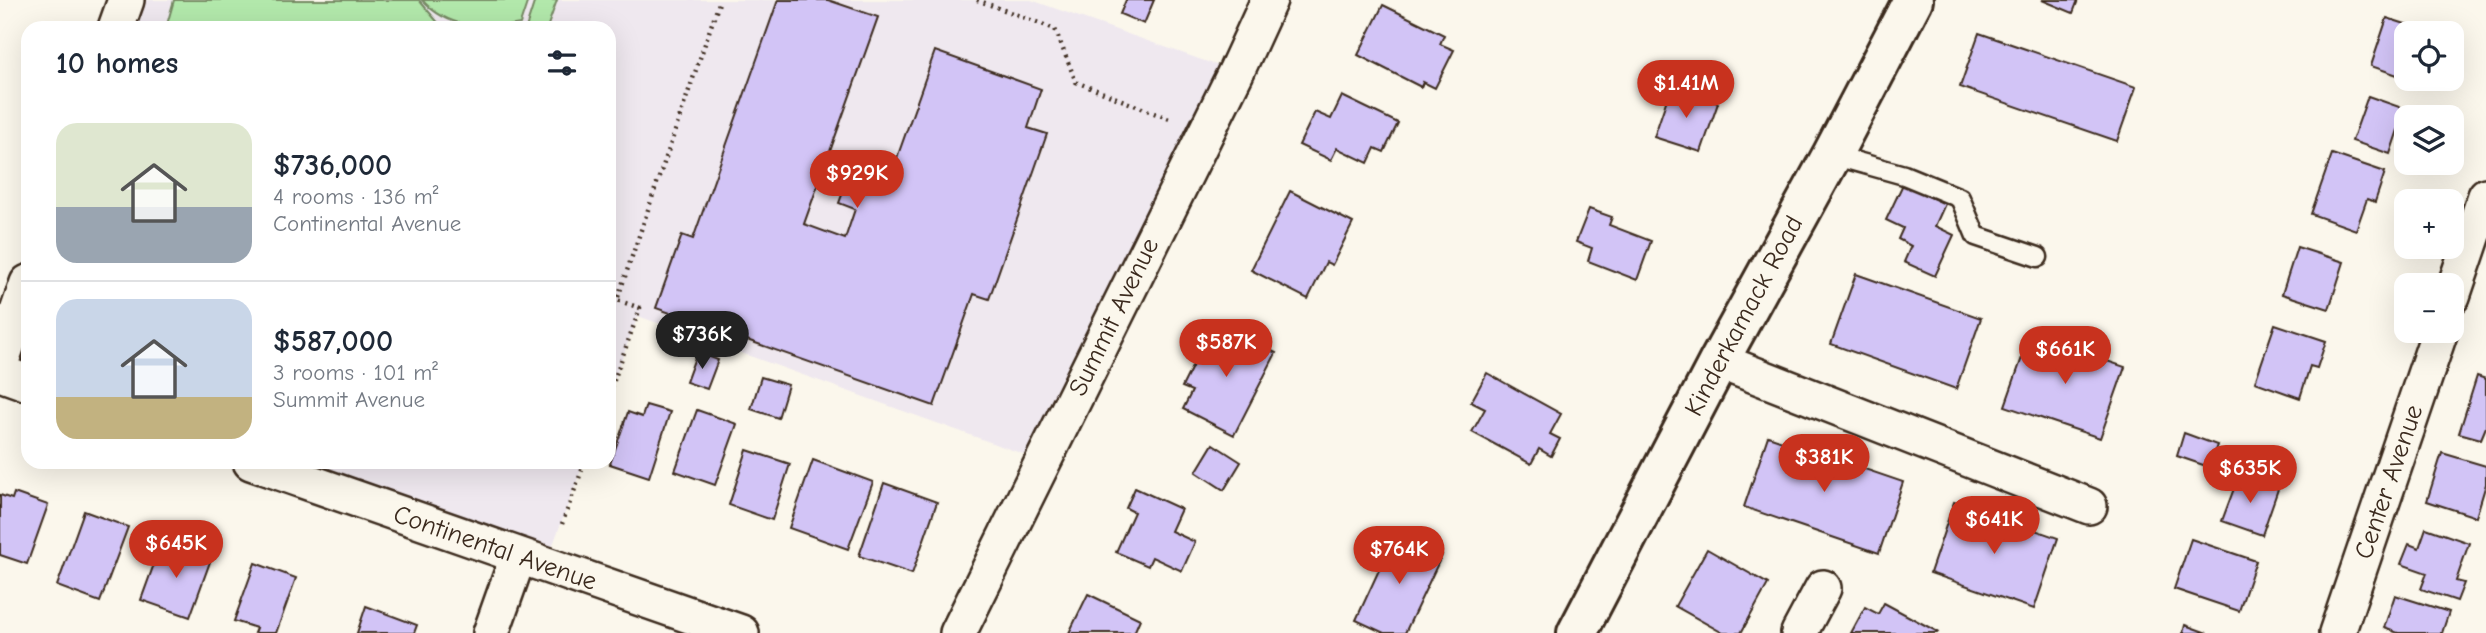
<!DOCTYPE html>
<html lang="en">
<head>
<meta charset="utf-8">
<style>
  body { margin:0; font-family:"Comic Neue",sans-serif; background:#f6f6f7; color:#1f2937; height:100vh; display:flex; flex-direction:column; font-size:26px; white-space:nowrap }
  * { box-sizing:border-box; margin:0 }
  p { font-size:23px; color:#747a83 }
  .icon { flex:none; width:38px; height:38px; fill:none; stroke:currentColor; stroke-width:2; stroke-linecap:round; stroke-linejoin:round }
  .map { position:relative; flex:1; overflow:hidden }
  .panel { position:absolute; left:21px; top:21px; width:595px; height:448px; display:flex; flex-direction:column; background:#fff; border-radius:21px; box-shadow:0 7px 28px #0002 }
  .panel>* { flex:none }
  .buttons { position:absolute; left:2394px; top:21px; display:grid; gap:14px }
  .buttons a { display:grid; place-items:center; width:70px; height:70px; border-radius:14px; background:#fff; box-shadow:0 7px 28px #0002; font-size:35px }
  .price { position:absolute; translate:-50% -60px; padding:0 16px; border-radius:24px; background:#c8321e; color:#fff; font-size:23px; line-height:46px; filter:drop-shadow(0 2px 4px #0008) }
  .price::after { content:''; position:absolute; left:50%; top:42px; width:21px; height:16px; margin-left:-10px; background:inherit; clip-path:polygon(0 0,100% 0,50% 100%) }
  .price.active { background:#222; color:#fff }
  ul { padding:0; list-style:none }
  li { display:flex; align-items:center; gap:21px; height:175px; padding:0 35px }
  li+li { border-top:2px solid #e0e1e3 }
  li span { display:grid; place-items:center; flex:none; width:196px; height:140px; border-radius:21px; color:#555 }
  li>.icon { margin-inline-start:auto }
  span .icon { width:84px; height:84px; fill:#fffc; stroke-width:1 }
  li b { font-size:30px }
  h2 { display:flex; justify-content:space-between; align-items:center; height:84px; padding:0 35px; font-size:30px }
  .map>svg:first-child { display:block }
  .built { fill:#efe8ef }
  .green { fill:#b2e8ab; stroke:#768964; stroke-width:2 }
  .building { fill:#d2c4f6; stroke:#3b2a1e; stroke-width:2 }
  .lines { fill:none; stroke-linecap:round; stroke-linejoin:round }
  .lane-casing { stroke:#3b2a1e; stroke-width:23 }
  .street-casing { stroke:#3b2a1e; stroke-width:40 }
  .primary-casing { stroke:#3b2a1e; stroke-width:44 }
  .path { stroke:#3b2a1e; stroke-width:4.5; stroke-dasharray:2 5; stroke-linecap:butt }
  .lane { stroke:#fbf7ec; stroke-width:18 }
  .street { stroke:#fbf7ec; stroke-width:35 }
  .primary { stroke:#fbf7ec; stroke-width:38 }
  .labels { text-anchor:middle; dominant-baseline:central; stroke-width:5; stroke-linejoin:round; paint-order:stroke }
  .street-label { font-size:26px; fill:#3b2a1e; stroke:#fbf7ec }
</style>
</head>
<body>
<div class="map">
<svg width="2486" height="633" viewBox="0 0 2486 633">
  <rect width="100%" height="100%" fill="#fbf7ec"/>
  <filter id="ink" filterUnits="userSpaceOnUse"><feTurbulence type="fractalNoise" baseFrequency=".0143" numOctaves="2"/><feDisplacementMap in="SourceGraphic" scale="14" xChannelSelector="R" yChannelSelector="G"/><feConvolveMatrix kernelMatrix="1 2 1 2 8 2 1 2 1" color-interpolation-filters="sRGB"/></filter>
  <g filter="url(#ink)">
    <g class="built">
      <path d="M126,0H1031L1236,72L1043,461L638,316L609,393V28H116Z"/>
      <path d="M251,462H584L545,566Z"/>
    </g>
    <g class="green">
      <path d="M174,0H419L440,25L472,28H166Z"/>
      <path d="M422,0H528L520,24C485,31 447,28 422,0Z"/>
      <path d="M535,0H557L547,28H526Z"/>
    </g>
    <g class="building">
      <path d="M778,0H828L878,17L804,224L845,239L855,209L839,203L849,176L842,174L849,153L893,169L935,51L1041,89L1028,128L1047,134L989,299L974,294L934,406L656,308L682,235L693,239Z"/>
      <path d="M1126,0H1154L1144,24L1120,14Z"/>
      <path d="M2042,0H2078L2073,13Z"/>
      <path d="M1383,5L1444,35L1440,44L1454,50L1435,88L1423,82L1421,87L1358,55Z"/>
      <path d="M2387,18L2430,32L2406,33V78L2371,66Z"/>
      <path d="M1979,33L2136,87L2117,141L1960,87Z"/>
      <path d="M1671,87L1718,103L1701,152L1654,137Z"/>
      <path d="M1342,96L1398,123L1384,152L1375,148L1368,163L1337,148L1331,160L1299,145L1315,112L1331,119Z"/>
      <path d="M2368,96L2405,109L2390,154L2352,141Z"/>
      <path d="M2332,154L2385,172L2375,202L2367,199L2356,230L2311,214Z"/>
      <path d="M1903,184L1945,204L1935,226L1954,235L1935,276L1904,262L1911,246L1898,239L1903,228L1886,220Z"/>
      <path d="M1290,191L1353,223L1332,265L1326,262L1308,299L1251,270Z"/>
      <path d="M1589,209L1612,217L1609,225L1651,241L1637,280L1588,261L1592,248L1576,242Z"/>
      <path d="M2297,247L2344,262L2329,309L2282,294Z"/>
      <path d="M1856,274L1981,318L1956,389L1831,344Z"/>
      <path d="M2275,324L2326,341L2317,368L2310,366L2300,398L2255,382Z"/>
      <path d="M1222,326L1276,353L1234,435L1183,409L1192,391L1182,387L1205,341L1212,345Z"/>
      <path d="M2030,335L2125,367L2100,438L2005,406Z"/>
      <path d="M697,352L718,360L707,389L686,382Z"/>
      <path d="M1487,373L1561,414L1550,434L1560,439L1551,456L1539,449L1531,464L1472,432L1485,409L1471,402Z"/>
      <path d="M2477,376L2486,379V427L2481,439L2459,433Z"/>
      <path d="M761,377L788,385L778,418L751,409Z"/>
      <path d="M646,405L670,412L649,477L610,464L628,412L642,417Z"/>
      <path d="M697,410L737,424L715,485L675,471Z"/>
      <path d="M2184,433L2217,445L2209,467L2177,456Z"/>
      <path d="M1768,436L1903,482L1879,553L1744,507Z"/>
      <path d="M1213,444L1241,462L1224,490L1196,472Z"/>
      <path d="M747,450L790,464L772,520L729,505Z"/>
      <path d="M2442,453L2486,466V484L2476,517L2427,501Z"/>
      <path d="M813,460L873,482L848,549L789,528Z"/>
      <path d="M2239,475L2278,489L2262,535L2222,521Z"/>
      <path d="M884,483L937,502L912,574L859,556Z"/>
      <path d="M1135,488L1181,509L1171,531L1195,542L1182,571L1152,557L1148,566L1116,552L1134,512L1126,508Z"/>
      <path d="M14,493L48,505L27,564L0,555V495L12,499Z"/>
      <path d="M1954,502L2058,538L2034,609L1930,573Z"/>
      <path d="M84,511L128,527L100,602L57,586Z"/>
      <path d="M2426,528L2469,543L2456,581L2464,583L2457,601L2421,589L2427,573L2401,564L2409,544L2419,548Z"/>
      <path d="M1396,533L1442,555L1405,633H1384L1356,620Z"/>
      <path d="M2191,539L2256,561L2239,611L2174,589Z"/>
      <path d="M162,542L211,559L190,617L141,600Z"/>
      <path d="M1707,549L1768,584L1741,633H1723L1675,606Z"/>
      <path d="M255,563L296,578L276,633H254L256,628L234,621Z"/>
      <path d="M1088,594L1140,619L1134,633H1069Z"/>
      <path d="M2395,595L2449,612L2442,633H2398L2384,628Z"/>
      <path d="M1884,603L1938,632L1937,633H1851L1865,607L1878,614Z"/>
      <path d="M366,606L417,625L414,633H357Z"/>
      <path d="M2185,625L2207,633H2183Z"/>
    </g>
    <g class="lines">
      <defs>
        <path id="lane" d="M1832,155L1904,175L1960,198L1976,236L2038,257"/>
        <g id="street">
          <path d="M116,28L126,0"/>
          <path d="M2452,296L2486,196"/>
          <path d="M1719,361L2089,506"/>
          <path d="M0,364L28,283"/>
          <path d="M0,373L28,383"/>
          <path d="M251,462L741,633"/>
          <path d="M491,633L518,557"/>
          <path d="M958,633L1236,72L1269,0"/>
          <path d="M1799,633L1823,588"/>
          <path d="M2337,633L2440,331"/>
        </g>
        <path id="primary" d="M1577,633L1719,361L1832,155L1913,0"/>
      </defs>
      <use href="#lane" class="lane-casing"/>
      <use href="#street" class="street-casing"/>
      <use href="#primary" class="primary-casing"/>
      <g class="path">
        <path d="M977,0L1055,29L1076,82L1172,120"/>
        <path d="M609,394L640,308L617,300L720,0"/>
        <path d="M562,524L585,462"/>
      </g>
      <use href="#lane" class="lane"/>
      <use href="#street" class="street"/>
      <use href="#primary" class="primary"/>
    </g>
  </g>
  <g class="labels">
    <g class="street-label">
      <text transform="translate(1744 316) rotate(-62)">Kinderkamack Road</text>
      <text transform="translate(1114 317) rotate(-64)">Summit Avenue</text>
      <text transform="translate(2389 482) rotate(-71)">Center Avenue</text>
      <text transform="translate(495 548) rotate(19)">Continental Avenue</text>
    </g>
  </g>
</svg>
<div class="buttons">
<a><svg class="icon" aria-label="locate" viewBox="0 0 24 24"><circle cx="12" cy="12" r="6"/><path d="M12 2v4M12 18v4M2 12h4M18 12h4"/></svg></a>
<a><svg class="icon" aria-label="layers" viewBox="0 0 24 24"><path d="M12 4l9 5-9 5-9-5zM3 14l9 5 9-5"/></svg></a>
<a>+</a>
<a>−</a>
</div>
<b class="price" style="left:1686px;top:120px">$1.41M</b>
<b class="price" style="left:857px;top:210px">$929K</b>
<b class="price active" style="left:702px;top:371px">$736K</b>
<b class="price" style="left:1226px;top:379px">$587K</b>
<b class="price" style="left:2065px;top:386px">$661K</b>
<b class="price" style="left:1824px;top:494px">$381K</b>
<b class="price" style="left:2250px;top:505px">$635K</b>
<b class="price" style="left:1994px;top:556px">$641K</b>
<b class="price" style="left:176px;top:580px">$645K</b>
<b class="price" style="left:1399px;top:586px">$764K</b>
<section class="panel">
<h2>10 homes<svg class="icon" aria-label="filters" viewBox="0 0 24 24"><path d="M4 7h16M4 17h16"/><circle cx="9" cy="7" r="2"/><circle cx="15" cy="17" r="2"/></svg></h2>
<ul>
<li><span style="background:linear-gradient(#dfe7d0 60%,#9aa5b1 0)"><svg class="icon" aria-label="home" viewBox="0 0 24 24"><path d="M3 11l9-7 9 7M6 9v11h12V9"/></svg></span><div><b>$736,000</b><p>4 rooms · 136 m²</p><p>Continental Avenue</p></div></li>
<li><span style="background:linear-gradient(#c9d6e8 70%,#c2b280 0)"><svg class="icon" aria-label="home" viewBox="0 0 24 24"><path d="M3 11l9-7 9 7M6 9v11h12V9"/></svg></span><div><b>$587,000</b><p>3 rooms · 101 m²</p><p>Summit Avenue</p></div></li>
</ul>
</section>
</div>
</body>
</html>
